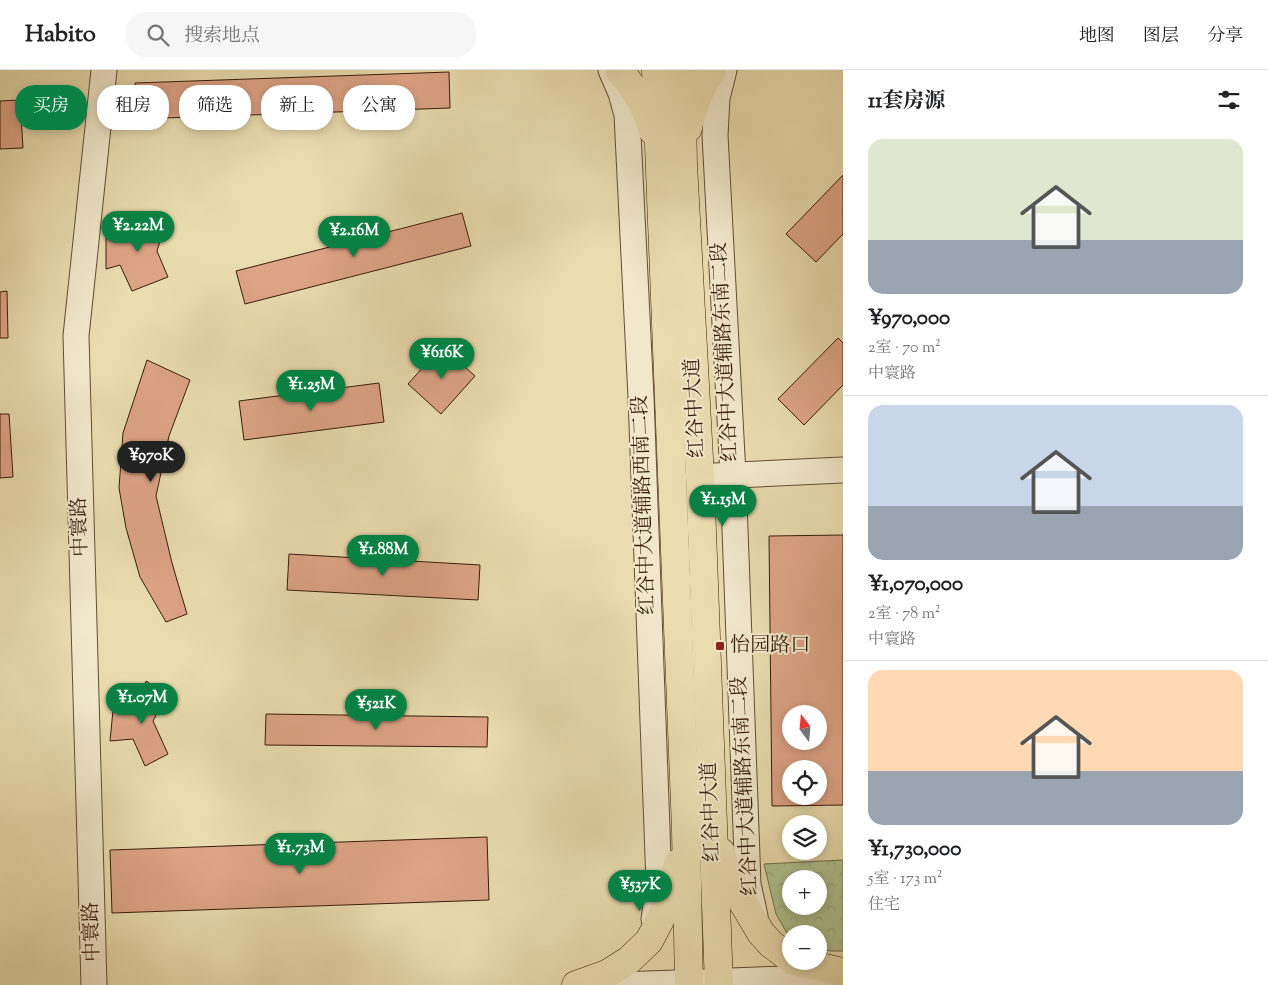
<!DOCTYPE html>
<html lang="zh">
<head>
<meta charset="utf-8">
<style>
  body { margin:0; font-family:"Sorts Mill Goudy","Noto Serif SC",serif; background:#f6f6f6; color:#202124; height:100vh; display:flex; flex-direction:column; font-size:19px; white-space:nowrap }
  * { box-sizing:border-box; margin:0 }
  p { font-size:16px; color:#757577 }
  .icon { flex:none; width:28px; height:28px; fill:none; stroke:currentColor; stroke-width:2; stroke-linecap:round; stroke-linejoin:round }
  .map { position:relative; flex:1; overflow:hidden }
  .side { display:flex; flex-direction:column; background:#fff; width:425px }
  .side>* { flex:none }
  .guide { position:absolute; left:15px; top:15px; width:475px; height:45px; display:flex; gap:10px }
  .needle { width:32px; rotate:344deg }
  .buttons { position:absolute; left:782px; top:635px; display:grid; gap:10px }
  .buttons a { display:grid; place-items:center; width:45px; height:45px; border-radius:50%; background:#fff; box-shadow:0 2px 8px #0003; font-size:25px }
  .price { position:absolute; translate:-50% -42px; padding:0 11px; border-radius:18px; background:#0b8043; color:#fff; font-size:16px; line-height:32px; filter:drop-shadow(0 1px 2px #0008) }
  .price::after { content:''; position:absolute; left:50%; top:30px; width:15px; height:11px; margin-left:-8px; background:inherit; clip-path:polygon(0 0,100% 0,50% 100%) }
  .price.on { background:#222; color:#fff }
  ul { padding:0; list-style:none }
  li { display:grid; align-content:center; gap:10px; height:265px; padding:0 25px }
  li+li { border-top:1px solid #e0e0e0 }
  li span { display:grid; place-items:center; height:155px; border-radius:15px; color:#555 }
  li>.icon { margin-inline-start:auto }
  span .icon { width:90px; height:90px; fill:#fffc; stroke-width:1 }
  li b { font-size:21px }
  h2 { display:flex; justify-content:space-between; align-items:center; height:60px; padding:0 25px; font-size:21px }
  .chip { padding:0 18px; border-radius:20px; background:#fff; box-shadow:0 2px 8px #0003; font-size:18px; line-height:45px }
  .chip.on { background:#0b8043; color:#fff }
  header { display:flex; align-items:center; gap:30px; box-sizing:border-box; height:70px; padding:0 25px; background:#fff; border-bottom:1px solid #e0e0e0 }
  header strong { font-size:24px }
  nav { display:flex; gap:28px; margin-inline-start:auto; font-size:18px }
  .search { width:350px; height:45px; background:#f6f6f6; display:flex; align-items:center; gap:12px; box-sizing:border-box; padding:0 18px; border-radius:20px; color:#757577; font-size:19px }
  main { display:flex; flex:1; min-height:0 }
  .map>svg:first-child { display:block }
  .park { fill:url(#park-crowns); stroke:#746f4e; fill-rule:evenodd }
  .building { fill:#dda486; stroke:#381c0c; fill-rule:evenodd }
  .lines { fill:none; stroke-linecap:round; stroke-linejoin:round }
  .minor-casing { stroke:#644c35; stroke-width:27 }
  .major-casing { stroke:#381c0c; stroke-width:29 }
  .minor { stroke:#f1e8cb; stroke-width:25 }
  .major { stroke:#e9dcaf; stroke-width:28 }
  .poi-dot { fill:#8f2418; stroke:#f1e8cb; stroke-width:2 }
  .labels { text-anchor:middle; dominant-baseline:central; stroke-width:4; stroke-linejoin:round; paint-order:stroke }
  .street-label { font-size:20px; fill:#381c0c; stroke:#f1e8cb }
  .poi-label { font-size:20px; fill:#381c0c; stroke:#f1e8cb; text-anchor:start }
</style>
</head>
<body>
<header>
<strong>Habito</strong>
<div class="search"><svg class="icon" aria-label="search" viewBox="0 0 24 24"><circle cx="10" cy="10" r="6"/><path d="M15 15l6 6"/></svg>搜索地点</div>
<nav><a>地图</a><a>图层</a><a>分享</a></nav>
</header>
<main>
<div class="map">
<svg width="843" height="915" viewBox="0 0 843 915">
  <defs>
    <pattern id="park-crowns" width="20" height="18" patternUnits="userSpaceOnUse" patternTransform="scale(1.25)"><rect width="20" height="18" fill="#afc290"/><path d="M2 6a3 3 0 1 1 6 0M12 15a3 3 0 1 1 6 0" fill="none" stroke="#97a67b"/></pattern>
  </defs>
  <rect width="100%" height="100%" fill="#e9dcaf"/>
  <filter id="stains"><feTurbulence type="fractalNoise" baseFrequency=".004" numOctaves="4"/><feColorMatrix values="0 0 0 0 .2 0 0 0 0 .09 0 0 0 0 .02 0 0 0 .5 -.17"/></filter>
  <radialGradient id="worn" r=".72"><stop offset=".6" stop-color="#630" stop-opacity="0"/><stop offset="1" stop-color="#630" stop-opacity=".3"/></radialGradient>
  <path class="park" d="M843,790V881H830L819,878V864H791V870L776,844L764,794ZM791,809H819V836H791Z"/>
  <g class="building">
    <path d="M449,2L450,38L136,49L135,13Z"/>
    <path d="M20,30L23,78L0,79V31Z"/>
    <path d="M843,105V164L816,192L786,164Z"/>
    <path d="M462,143L471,176L245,234L236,201Z"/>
    <path d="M136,144L166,151L157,181L168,207L132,221L120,195L106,199V168L130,164Z"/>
    <path d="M7,221L8,268H0V222Z"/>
    <path d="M838,268L843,273V315L804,355L778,329Z"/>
    <path d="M442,276L475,306L441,344L408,314Z"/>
    <path d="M147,290L190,310L169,366L156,426L172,493L187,544L166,552L140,507L126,458L119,418L123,363Z"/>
    <path d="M379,313L384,352L244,370L239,331Z"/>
    <path d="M0,344H9L13,407L0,408Z"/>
    <path d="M843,465V735L772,736L769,466ZM791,644H819V671H791ZM791,699H819V726H791Z"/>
    <path d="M289,484L480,495L478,530L287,520Z"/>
    <path d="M146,611L167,625L153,651L168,684L145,696L133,669L110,671L113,640H137Z"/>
    <path d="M266,644L488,647L487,677L265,675Z"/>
    <path d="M487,767L489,830L112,843L110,780Z"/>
  </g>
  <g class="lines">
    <defs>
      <g id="minor">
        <path d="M611,0L621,23L627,45L641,327L659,813L654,849"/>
        <path d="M724,0L717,28L715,65L733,405L748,814L755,846"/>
        <path d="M715,406L843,400"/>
        <path d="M94,915L76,266L104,0"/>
        <path d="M620,915L841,907"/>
      </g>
      <g id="major">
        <path d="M619,0C634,17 647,39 653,61"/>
        <path d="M656,0L686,760L689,915"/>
        <path d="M681,0L683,94L700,407L719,915"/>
        <path d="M688,58C691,41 702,14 712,0"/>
        <path d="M721,782L724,794L736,821L761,863L771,874L791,889"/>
        <path d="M794,891L843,902"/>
        <path d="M576,915L607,904L629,890L649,871L660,850L672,820L678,793"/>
      </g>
    </defs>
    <use href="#minor" class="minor-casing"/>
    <use href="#major" class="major-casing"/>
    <use href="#minor" class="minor"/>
    <use href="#major" class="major"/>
  </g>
  <rect class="poi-dot" x="715" y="571" width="10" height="10" rx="2.5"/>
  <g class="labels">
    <g class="street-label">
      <text transform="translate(726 282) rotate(-93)">红谷中大道辅路东南二段</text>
      <text transform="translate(696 338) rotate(-93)">红谷中大道</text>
      <text transform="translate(645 435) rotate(-92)">红谷中大道辅路西南二段</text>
      <text transform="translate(81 457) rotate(-92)">中寰路</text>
      <text transform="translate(746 716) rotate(-93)">红谷中大道辅路东南二段</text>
      <text transform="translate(712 742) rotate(-92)">红谷中大道</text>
      <text transform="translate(93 862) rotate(-92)">中寰路</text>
    </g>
    <g class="poi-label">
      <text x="730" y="576">怡园路口</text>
    </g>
  </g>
  <rect width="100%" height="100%" filter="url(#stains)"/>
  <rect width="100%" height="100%" fill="url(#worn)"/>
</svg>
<div class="buttons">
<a><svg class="needle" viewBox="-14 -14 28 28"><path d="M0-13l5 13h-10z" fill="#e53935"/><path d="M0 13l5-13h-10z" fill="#757577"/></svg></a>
<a><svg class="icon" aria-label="locate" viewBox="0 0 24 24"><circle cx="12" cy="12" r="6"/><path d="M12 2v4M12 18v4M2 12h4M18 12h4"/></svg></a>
<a><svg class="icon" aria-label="layers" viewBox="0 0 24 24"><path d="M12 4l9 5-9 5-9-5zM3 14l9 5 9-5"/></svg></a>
<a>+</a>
<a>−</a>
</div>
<b class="price" style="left:138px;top:183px">¥2.22M</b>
<b class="price" style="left:354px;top:188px">¥2.16M</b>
<b class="price" style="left:442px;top:310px">¥616K</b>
<b class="price" style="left:311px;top:342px">¥1.25M</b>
<b class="price on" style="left:151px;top:413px">¥970K</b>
<b class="price" style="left:723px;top:457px">¥1.15M</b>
<b class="price" style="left:383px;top:507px">¥1.88M</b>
<b class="price" style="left:142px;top:655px">¥1.07M</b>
<b class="price" style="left:376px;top:661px">¥521K</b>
<b class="price" style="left:300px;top:805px">¥1.73M</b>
<b class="price" style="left:640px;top:842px">¥537K</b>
<div class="guide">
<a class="chip on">买房</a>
<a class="chip">租房</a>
<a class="chip">筛选</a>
<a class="chip">新上</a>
<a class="chip">公寓</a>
</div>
</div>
<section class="side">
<h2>11套房源<svg class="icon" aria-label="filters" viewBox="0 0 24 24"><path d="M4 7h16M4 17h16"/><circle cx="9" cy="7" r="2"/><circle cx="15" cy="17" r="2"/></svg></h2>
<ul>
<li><span style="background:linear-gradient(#dfe7d0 65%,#9aa5b1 0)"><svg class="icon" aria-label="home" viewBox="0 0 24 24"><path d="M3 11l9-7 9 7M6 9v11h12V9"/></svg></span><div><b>¥970,000</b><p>2室 · 70 m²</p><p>中寰路</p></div></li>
<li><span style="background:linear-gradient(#c9d6e8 65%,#9aa5b1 0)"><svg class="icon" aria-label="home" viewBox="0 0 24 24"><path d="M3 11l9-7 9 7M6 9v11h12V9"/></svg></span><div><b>¥1,070,000</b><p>2室 · 78 m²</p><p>中寰路</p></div></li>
<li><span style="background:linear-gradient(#ffd9b3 65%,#9aa5b1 0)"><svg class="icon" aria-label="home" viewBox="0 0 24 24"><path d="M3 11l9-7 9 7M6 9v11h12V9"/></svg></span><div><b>¥1,730,000</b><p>5室 · 173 m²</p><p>住宅</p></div></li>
</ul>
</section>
</main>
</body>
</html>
